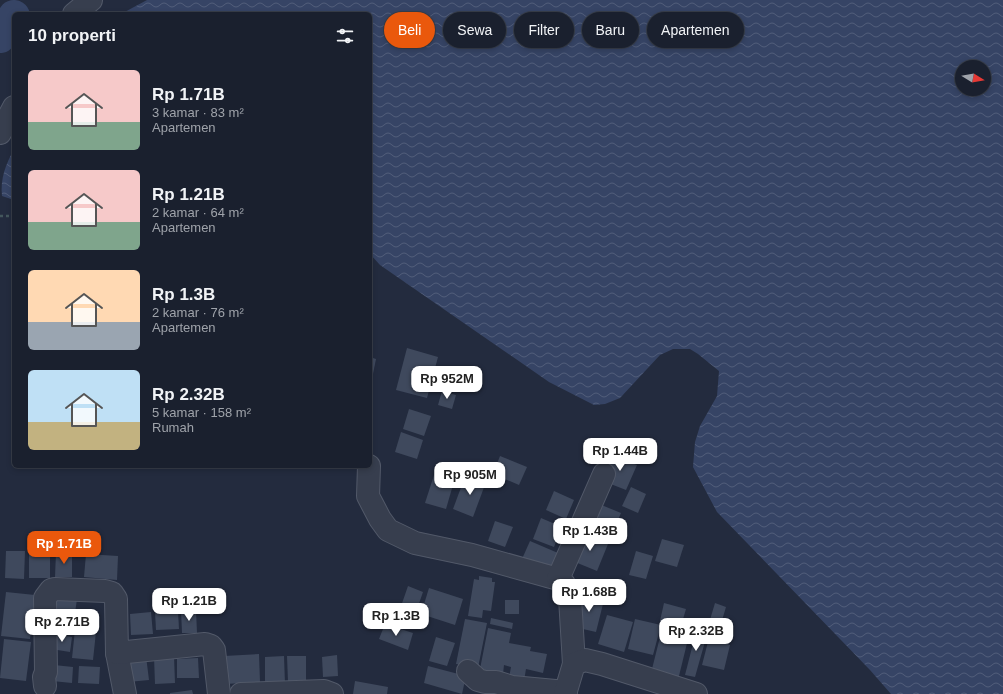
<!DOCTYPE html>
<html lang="id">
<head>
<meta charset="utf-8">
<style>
  body { margin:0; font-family:Helvetica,sans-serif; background:#232836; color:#f1f3f6; height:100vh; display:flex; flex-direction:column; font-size:15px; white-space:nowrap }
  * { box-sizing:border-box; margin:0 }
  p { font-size:13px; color:#9fa3aa }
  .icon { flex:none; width:22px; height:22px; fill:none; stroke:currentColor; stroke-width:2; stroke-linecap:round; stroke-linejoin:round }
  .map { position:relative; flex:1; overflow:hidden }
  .side { position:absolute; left:12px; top:12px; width:360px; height:456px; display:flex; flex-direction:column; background:#1a202e; border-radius:6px; box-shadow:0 2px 6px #0003,0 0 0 1px #383e4a }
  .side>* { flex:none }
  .guide { position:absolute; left:384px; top:12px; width:380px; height:36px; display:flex; gap:8px }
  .needle { width:26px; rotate:101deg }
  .tools { position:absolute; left:955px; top:60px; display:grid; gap:8px }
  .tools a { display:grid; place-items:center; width:36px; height:36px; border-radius:50%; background:#1a202e; box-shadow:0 2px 6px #0003,0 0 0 1px #383e4a; font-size:20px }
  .price { position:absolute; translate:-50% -34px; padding:0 9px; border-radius:8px; background:#fff; color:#222; font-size:13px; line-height:26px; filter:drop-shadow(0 1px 2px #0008) }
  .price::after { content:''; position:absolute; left:50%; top:24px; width:12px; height:9px; margin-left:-6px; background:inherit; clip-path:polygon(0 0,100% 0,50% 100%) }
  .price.current { background:#ea580c; color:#fff }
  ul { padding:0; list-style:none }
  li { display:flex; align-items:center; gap:12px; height:100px; padding:0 16px }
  li span { display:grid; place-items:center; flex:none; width:112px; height:80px; border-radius:6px; color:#555 }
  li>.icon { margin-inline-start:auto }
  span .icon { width:48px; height:48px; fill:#fffc; stroke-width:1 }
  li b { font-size:17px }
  h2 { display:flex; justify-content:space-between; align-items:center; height:48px; padding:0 16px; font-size:17px }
  .pill { padding:0 14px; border-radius:18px; background:#1a202e; box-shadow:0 2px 6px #0003,0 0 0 1px #383e4a; font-size:14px; line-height:36px }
  .pill.current { background:#ea580c; color:#fff }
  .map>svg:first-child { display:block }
  .water { fill:url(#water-waves); fill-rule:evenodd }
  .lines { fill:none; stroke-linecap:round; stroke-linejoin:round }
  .river { stroke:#364465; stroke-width:32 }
  .building { fill:#3f495d }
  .minor-casing { stroke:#525969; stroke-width:24 }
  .path { stroke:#43565c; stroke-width:2.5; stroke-dasharray:3 3; stroke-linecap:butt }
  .minor { stroke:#373e4e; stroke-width:22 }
</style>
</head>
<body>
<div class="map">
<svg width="1003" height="694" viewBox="0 0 1003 694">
  <defs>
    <pattern id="water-waves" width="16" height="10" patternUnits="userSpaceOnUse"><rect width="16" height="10" fill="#364465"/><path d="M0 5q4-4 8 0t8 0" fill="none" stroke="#515d7a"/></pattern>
  </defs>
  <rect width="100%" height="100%" fill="#232b3e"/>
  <g class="water">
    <path d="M147,0H1003V694H891L870,670L717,512L693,467L695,442L700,426L717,396L719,371L698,354L690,349H673L660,355L620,398L605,404L594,405L549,382L380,265L370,254V14H121ZM962,67H984V89H962Z"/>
    <path d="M14,149V200L2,196C0,178 6,164 14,149Z"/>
  </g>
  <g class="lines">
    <path class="river" d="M0,37L14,16"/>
  </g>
  <g class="building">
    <path d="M407,348L438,357L427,398L396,390Z"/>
    <path d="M370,357L376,359L372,379L370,378Z"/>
    <path d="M442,391L456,395L452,409L438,405Z"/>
    <path d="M409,409L431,416L424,436L403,429Z"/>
    <path d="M401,432L423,440L417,459L395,452Z"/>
    <path d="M616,452L626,456L624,460L637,465L626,490L603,481Z"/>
    <path d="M500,456L527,467L519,485L493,474Z"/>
    <path d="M435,472L455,478L446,509L425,503Z"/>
    <path d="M466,474L486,482L473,517L453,509Z"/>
    <path d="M631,487L646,494L638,513L622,506Z"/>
    <path d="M554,491L574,500L566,519L546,510Z"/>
    <path d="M599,504L621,513L609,540L588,531Z"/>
    <path d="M541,518L562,527L554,547L533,539Z"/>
    <path d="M495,521L513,527L505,547L488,541Z"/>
    <path d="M581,533L608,544L597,571L575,562Z"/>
    <path d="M662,539L684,545L677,567L655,561Z"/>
    <path d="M530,541L558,553L550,571L522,559Z"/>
    <path d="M6,551H25L24,579L5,578Z"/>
    <rect x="29" y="551" width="21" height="27"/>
    <path d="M636,551L653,556L646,579L629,575Z"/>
    <path d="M56,552H72V577H55Z"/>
    <path d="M86,554L118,556L117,580L84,577Z"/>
    <path d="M479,576L492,578V582H495L491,611L483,610L482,618L468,616L474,579L479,580Z"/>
    <path d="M408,586L423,592L414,618L399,612Z"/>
    <path d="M429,588L463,599L455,625L421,614Z"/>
    <path d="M6,592L35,595L30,639L1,636Z"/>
    <path d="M581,594L604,600L596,632L574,627Z"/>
    <path d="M52,596L77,599L75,613L50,610Z"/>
    <rect x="505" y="600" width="14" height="14"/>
    <path d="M664,603L686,609L681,626L660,621Z"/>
    <path d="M715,603L726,607L720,627L709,623Z"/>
    <path d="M181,610H196L197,633H182Z"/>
    <path d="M77,611L98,613L93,660L72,658Z"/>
    <path d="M178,611L179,629L156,630L155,612Z"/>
    <path d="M151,612L153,634L131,635L130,614Z"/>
    <path d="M607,615L633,622L624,652L598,644Z"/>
    <path d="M491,618L513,623L512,629L490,624Z"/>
    <path d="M465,619L487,623L478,668L456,664Z"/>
    <path d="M635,619L661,625L653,655L628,649Z"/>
    <path d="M385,624L413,633L408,650L379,639Z"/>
    <path d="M663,625L690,631L678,680L651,673Z"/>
    <path d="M488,628L511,633L509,643L531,647L530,651L547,654L543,673L526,669L524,681L509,678L511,667L504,665L503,674L480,669Z"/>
    <path d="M697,628L708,631L695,677L685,675Z"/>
    <path d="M54,634L72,637L70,652L51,649Z"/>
    <path d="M710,634L725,638L724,643L730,645L724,670L702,665Z"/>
    <path d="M436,637L455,643L447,666L429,661Z"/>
    <path d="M4,639L31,642L26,681L0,678Z"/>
    <path d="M259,654L260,682L225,684L224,656Z"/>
    <path d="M337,655L338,676L323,677L322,657Z"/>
    <path d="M146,656L149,680L128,682L125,658Z"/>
    <path d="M174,656L175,683L155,684L154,657Z"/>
    <path d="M284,656L285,684H265V657Z"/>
    <path d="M287,656H306V682H288Z"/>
    <path d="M198,658L199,678H177V659Z"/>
    <path d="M54,665L73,667L72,683L52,681Z"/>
    <path d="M79,666L100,667L99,684L78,683Z"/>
    <path d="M428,666L466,676L462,694L424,683Z"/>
    <path d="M355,681L388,687L387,694H353Z"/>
    <path d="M192,690L193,694H170V693Z"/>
  </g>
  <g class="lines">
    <defs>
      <g id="minor">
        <path d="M74,14L91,0"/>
        <path d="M0,133L14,107"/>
        <path d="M369,466L368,496L380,519L388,530L415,543L472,555L558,579L564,584L570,598L574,664"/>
        <path d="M558,579L604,474"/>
        <path d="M117,653L125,694"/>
        <path d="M468,671L478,680L485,682H496L512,687L566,692"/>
        <path d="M45,686L44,677L46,672L45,598L51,590L55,589L105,591L112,593L116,599L117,653L205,644L211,646L214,650L219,694"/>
        <path d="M241,694L324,691L332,694"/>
        <path d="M565,694L574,664L585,660L602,664L696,694"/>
      </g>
    </defs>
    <use href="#minor" class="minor-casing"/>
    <path class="path" d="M0,216H14"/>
    <use href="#minor" class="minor"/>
  </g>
</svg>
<div class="tools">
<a><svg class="needle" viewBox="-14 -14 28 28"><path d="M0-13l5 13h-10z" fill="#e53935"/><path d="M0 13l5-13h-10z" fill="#9fa3aa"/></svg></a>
</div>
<b class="price" style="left:447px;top:400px">Rp 952M</b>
<b class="price" style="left:620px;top:472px">Rp 1.44B</b>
<b class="price" style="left:470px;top:496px">Rp 905M</b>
<b class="price" style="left:590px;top:552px">Rp 1.43B</b>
<b class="price current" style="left:64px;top:565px">Rp 1.71B</b>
<b class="price" style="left:589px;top:613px">Rp 1.68B</b>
<b class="price" style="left:189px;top:622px">Rp 1.21B</b>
<b class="price" style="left:396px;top:637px">Rp 1.3B</b>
<b class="price" style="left:62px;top:643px">Rp 2.71B</b>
<b class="price" style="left:696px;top:652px">Rp 2.32B</b>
<div class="guide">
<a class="pill current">Beli</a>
<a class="pill">Sewa</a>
<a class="pill">Filter</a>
<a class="pill">Baru</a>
<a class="pill">Apartemen</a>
</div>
<section class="side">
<h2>10 properti<svg class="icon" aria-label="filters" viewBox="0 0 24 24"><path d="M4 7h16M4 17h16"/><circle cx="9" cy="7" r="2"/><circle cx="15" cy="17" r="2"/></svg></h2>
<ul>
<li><span style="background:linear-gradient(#f6c9c9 65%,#7fa58c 0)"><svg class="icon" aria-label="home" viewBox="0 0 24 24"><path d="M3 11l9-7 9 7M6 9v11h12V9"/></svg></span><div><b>Rp 1.71B</b><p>3 kamar · 83 m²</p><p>Apartemen</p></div></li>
<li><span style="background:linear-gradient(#f6c9c9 65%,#7fa58c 0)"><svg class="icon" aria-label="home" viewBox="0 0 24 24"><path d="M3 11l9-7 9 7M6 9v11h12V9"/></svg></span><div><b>Rp 1.21B</b><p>2 kamar · 64 m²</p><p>Apartemen</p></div></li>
<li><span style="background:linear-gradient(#ffd9b3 65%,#9aa5b1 0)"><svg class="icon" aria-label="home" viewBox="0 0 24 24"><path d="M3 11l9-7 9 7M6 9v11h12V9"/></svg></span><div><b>Rp 1.3B</b><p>2 kamar · 76 m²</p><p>Apartemen</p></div></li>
<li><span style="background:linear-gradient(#bfe0f5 65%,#c2b280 0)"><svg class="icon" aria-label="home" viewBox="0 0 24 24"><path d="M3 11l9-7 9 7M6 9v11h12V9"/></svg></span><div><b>Rp 2.32B</b><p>5 kamar · 158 m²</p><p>Rumah</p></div></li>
</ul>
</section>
</div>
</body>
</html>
